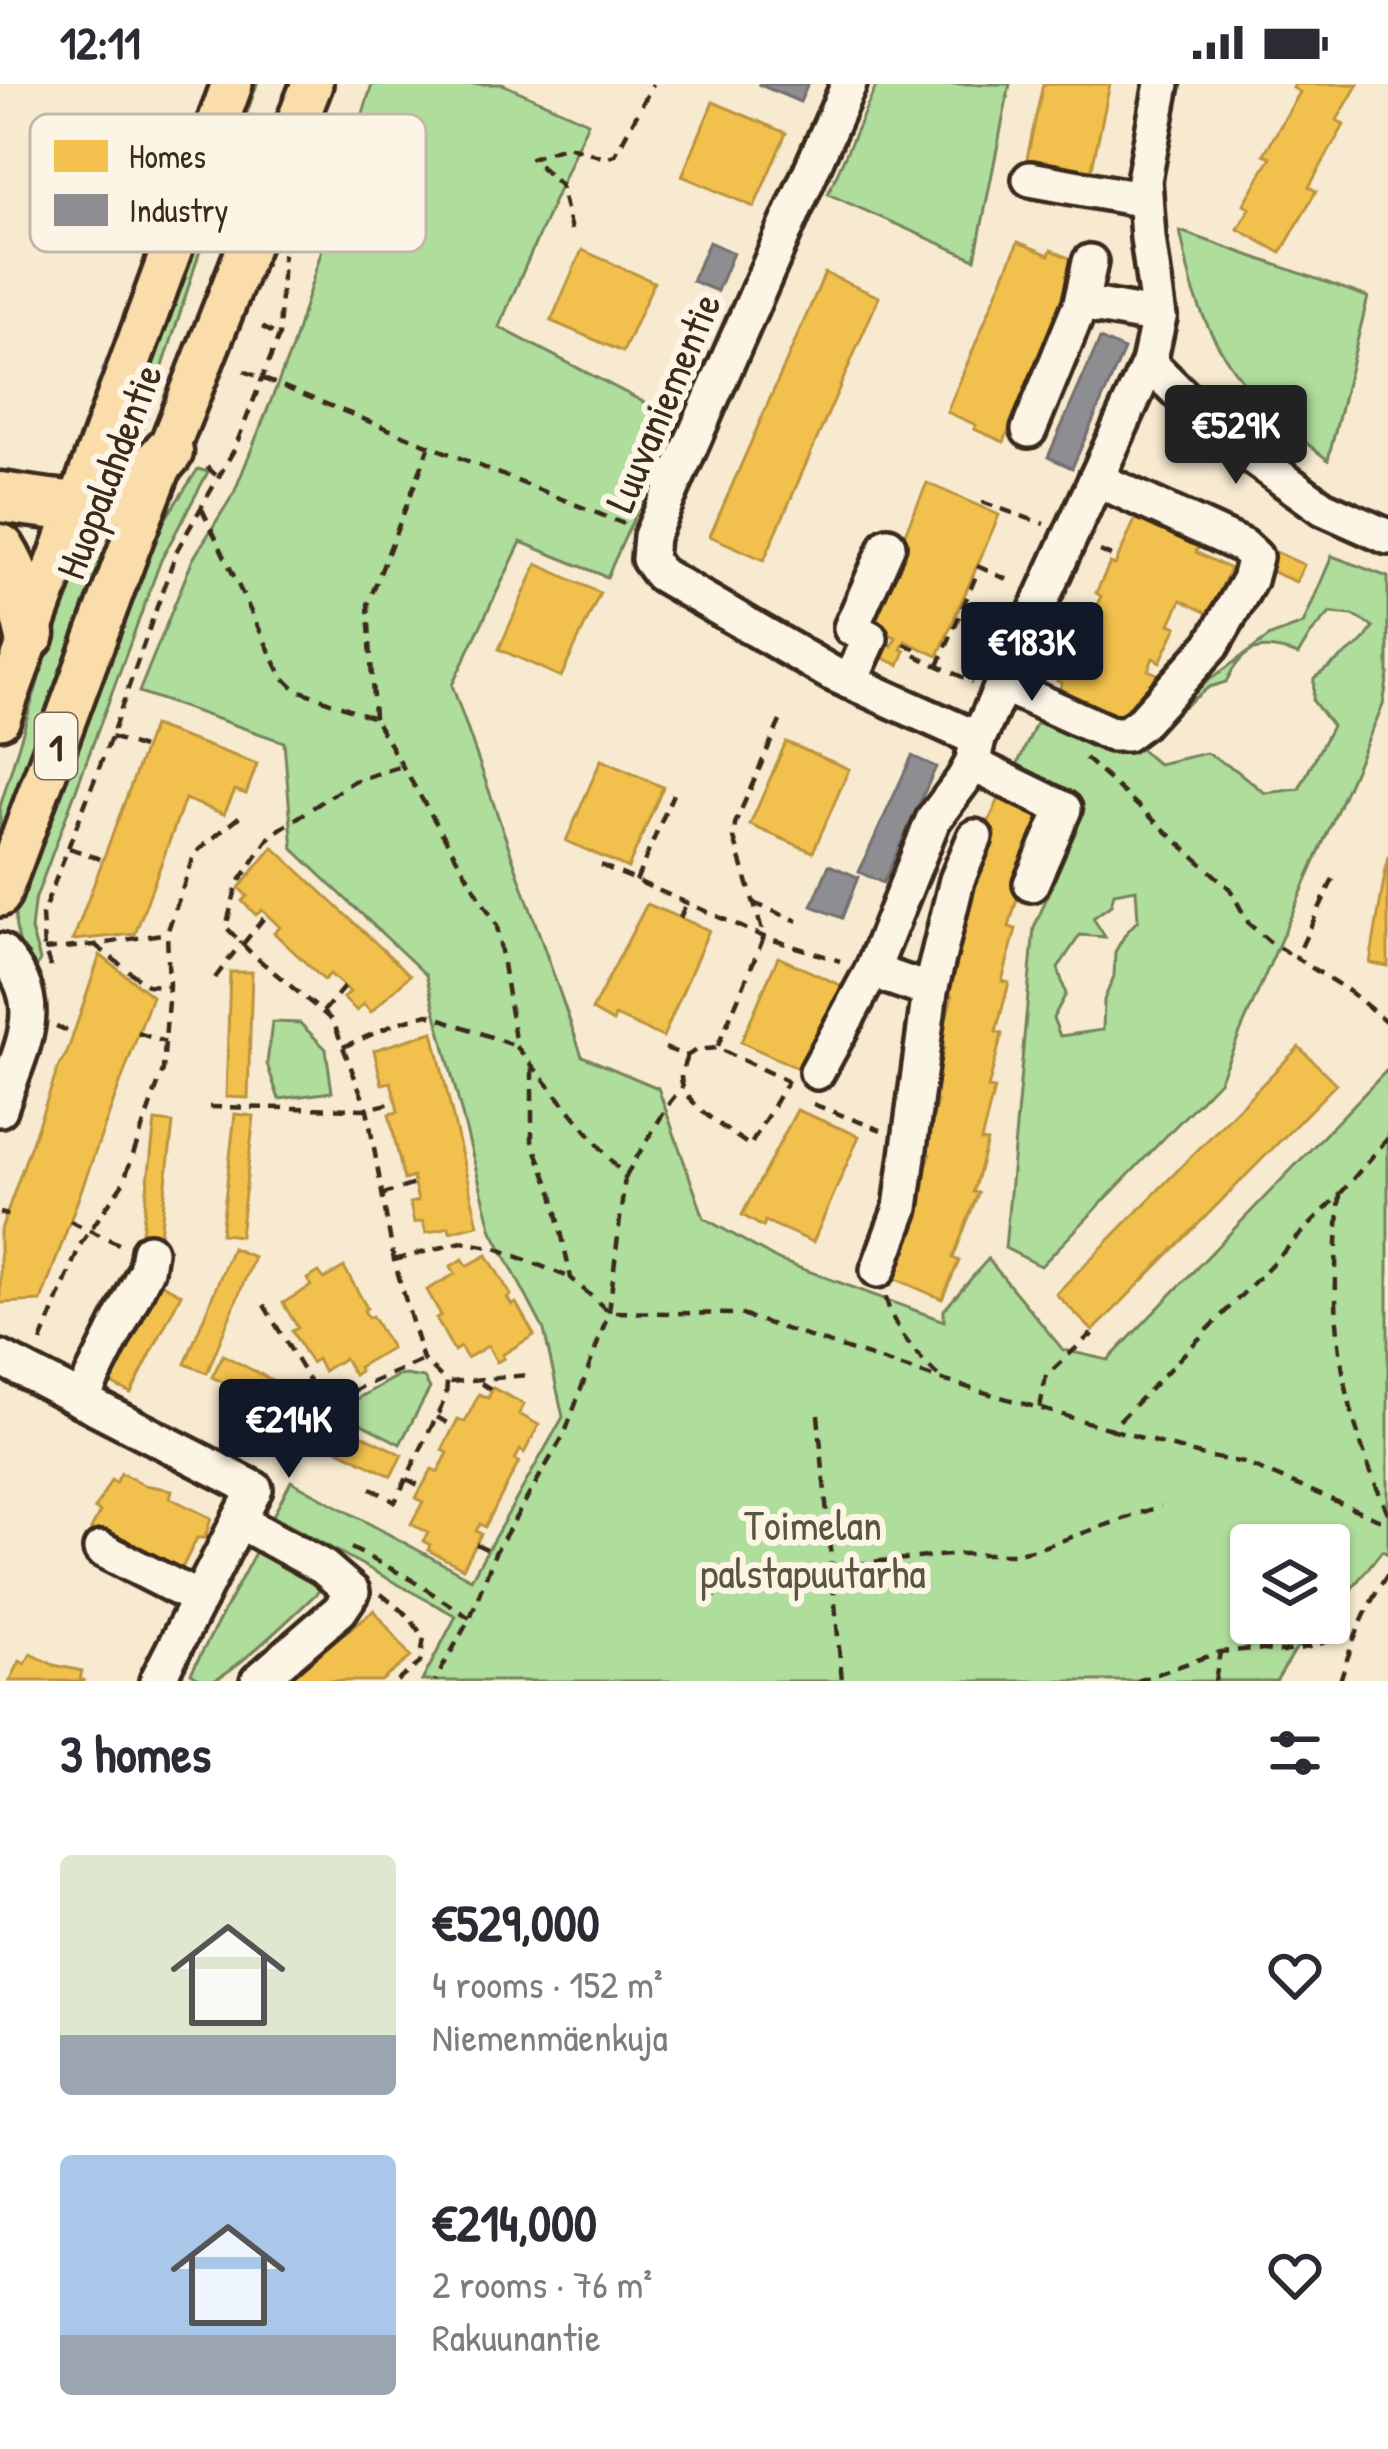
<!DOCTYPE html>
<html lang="en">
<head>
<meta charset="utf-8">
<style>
  body { margin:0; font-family:"Patrick Hand",sans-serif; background:#f2f2f3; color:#2b2b33; height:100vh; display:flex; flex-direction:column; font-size:45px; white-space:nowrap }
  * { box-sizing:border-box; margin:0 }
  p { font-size:39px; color:#7c7c81 }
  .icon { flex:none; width:66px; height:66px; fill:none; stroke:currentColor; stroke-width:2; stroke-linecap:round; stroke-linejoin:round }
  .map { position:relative; height:1597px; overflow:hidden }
  .drawer { display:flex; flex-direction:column; background:#fff; flex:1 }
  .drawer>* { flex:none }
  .controls { position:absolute; left:1230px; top:1440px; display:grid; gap:24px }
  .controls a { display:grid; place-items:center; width:120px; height:120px; border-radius:12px; background:#fff; box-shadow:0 3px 9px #0004; font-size:60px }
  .price { position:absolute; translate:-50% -102px; padding:0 27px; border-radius:12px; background:#111827; color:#fff; font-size:39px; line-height:78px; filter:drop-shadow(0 3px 6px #0008) }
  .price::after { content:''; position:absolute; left:50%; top:72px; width:36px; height:27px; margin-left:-18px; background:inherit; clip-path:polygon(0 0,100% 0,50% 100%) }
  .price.on { background:#222; color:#fff }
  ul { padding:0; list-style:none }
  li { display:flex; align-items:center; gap:36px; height:300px; padding:0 60px }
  li span { display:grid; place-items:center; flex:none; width:336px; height:240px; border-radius:12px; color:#555 }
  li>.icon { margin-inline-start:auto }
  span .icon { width:144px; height:144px; fill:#fffc; stroke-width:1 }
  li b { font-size:51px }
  h2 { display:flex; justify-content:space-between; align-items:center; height:144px; padding:0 60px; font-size:51px }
  .status { display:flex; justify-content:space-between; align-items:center; height:84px; padding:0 60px; background:#fff; direction:ltr }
  .status svg { height:33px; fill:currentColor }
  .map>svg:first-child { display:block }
  .green { fill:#afdd9b; stroke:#75845c; stroke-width:3; fill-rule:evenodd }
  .homes { fill:#f2c14e; stroke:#bb9440; stroke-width:3 }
  .industry { fill:#8d8d92; stroke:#746f6f; stroke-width:3 }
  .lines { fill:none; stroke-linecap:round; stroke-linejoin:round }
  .minor-casing { stroke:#3b2a1e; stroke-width:42 }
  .major-casing { stroke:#3b2a1e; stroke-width:48 }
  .highway-casing { stroke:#3b2a1e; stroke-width:57 }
  .path { stroke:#3b2a1e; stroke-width:4.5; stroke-dasharray:12 9; stroke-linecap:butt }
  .minor { stroke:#fcf5e5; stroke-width:33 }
  .major { stroke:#faddab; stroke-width:39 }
  .highway { stroke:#faddab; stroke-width:48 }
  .labels { text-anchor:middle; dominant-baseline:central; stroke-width:12; stroke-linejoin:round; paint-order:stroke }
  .shield { fill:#fcf5e5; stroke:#75675a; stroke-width:3 }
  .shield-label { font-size:39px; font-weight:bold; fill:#3b2a1e }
  .street-label { font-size:42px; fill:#3b2a1e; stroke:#fcf5e5 }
  .park-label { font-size:42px; fill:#58573d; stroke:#fcf5e5 }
  .key { fill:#fcf5e5; stroke:#c2b8a9; stroke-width:3 }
  .key-label { font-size:33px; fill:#3b2a1e }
</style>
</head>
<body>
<div class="status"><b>12:11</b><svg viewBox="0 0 49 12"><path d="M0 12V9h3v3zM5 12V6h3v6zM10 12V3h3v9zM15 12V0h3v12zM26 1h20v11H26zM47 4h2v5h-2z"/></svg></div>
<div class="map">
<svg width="1388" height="1597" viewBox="0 0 1388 1597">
  <rect width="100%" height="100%" fill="#f7ead0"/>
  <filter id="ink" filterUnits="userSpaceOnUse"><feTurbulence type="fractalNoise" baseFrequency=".00833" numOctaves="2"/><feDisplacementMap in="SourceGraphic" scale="24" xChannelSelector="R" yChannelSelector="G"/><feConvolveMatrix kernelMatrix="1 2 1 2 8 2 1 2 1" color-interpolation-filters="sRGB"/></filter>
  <g filter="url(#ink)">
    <g class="green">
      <path d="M251,0H257L206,148L134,373L109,387Z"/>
      <path d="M372,0H502L588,38L499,243L678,336L607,493L521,458L452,601L582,972L658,1004L704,1134L778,1176L944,1237V1226L988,1175L1063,1266L1108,1276L1388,985V1470L1382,1467L1344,1514L1329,1522V1461H1251V1539H1312L1276,1597H422L456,1532L273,1432L291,1397L471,1495L563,1333L544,1246L492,1147L426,891L293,765L284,658L139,608L193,475L234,409L292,264Z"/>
      <path d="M877,0H1010L975,175L828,110Z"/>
      <path d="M1180,147L1368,213L1328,376C1266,329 1222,287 1195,211C1188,191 1185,168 1180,147Z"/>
      <path d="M198,385L208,388L161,476L34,819L31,846L40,876L34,890C20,865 12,845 16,816L154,452Z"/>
      <path d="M77,469L105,470L0,753V723Z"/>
      <path d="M1332,472L1388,493V591L1383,621L1219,997L1041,1182L1005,1164L1034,844L1084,725L1012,692L1040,631L1114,665L1270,552L1303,540ZM1330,529L1353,531L1373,543L1363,558L1314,594L1313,617L1332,642L1299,705L1265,709L1236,686L1206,669L1158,680L1140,665L1141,656L1209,603L1226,598C1244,561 1261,558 1298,571L1310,551ZM1136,805L1138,836L1126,849L1115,868L1114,892L1104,916L1103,946L1060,952L1053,934L1066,910L1058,884L1080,851L1105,853L1093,834L1111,821L1114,809Z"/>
      <path d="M272,938L300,939L326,965L332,1008L279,1015L267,980Z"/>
      <path d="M406,1291L424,1294L430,1304L400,1360L339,1328L343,1323L397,1292Z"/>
      <path d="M259,1461L324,1495L321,1505C303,1522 228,1596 209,1597C203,1597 196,1592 191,1589Z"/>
    </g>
    <g class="homes">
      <path d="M1043,0H1110L1090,93L1026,79Z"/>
      <path d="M1295,0H1358L1337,36L1344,41L1309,103L1316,107L1281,169L1238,145L1250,124L1244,120L1271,73L1264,70L1300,8L1293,4Z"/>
      <path d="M713,18L786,49L754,123L682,92Z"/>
      <path d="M1018,158L1049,171L1051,166L1078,178L1004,358L974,345L976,341L947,328Z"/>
      <path d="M582,166L654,198L623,268L551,237Z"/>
      <path d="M825,189L879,213L764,476L710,452Z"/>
      <path d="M927,399L999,431L938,572L905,557L901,565L905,567L899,581L883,574L889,560L892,562L896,553L865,540Z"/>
      <path d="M1138,429L1200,459L1196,468L1230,485L1209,530L1181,516L1170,540L1177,543L1160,578L1153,574L1148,586L1157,590L1143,620L1134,616L1125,635L1087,617L1085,621L1058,608L1062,599L1057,597L1070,567L1076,569L1081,556L1076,554L1090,523L1095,525L1101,512L1096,509L1110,479L1115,481Z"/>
      <path d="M1276,468L1304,481L1296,498L1268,486Z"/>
      <path d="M537,480L600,509L561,593L499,565Z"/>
      <path d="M153,642L257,680L246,710L235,706L224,730L185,715L135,850L73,856Z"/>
      <path d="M786,658L849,685L813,768L750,741Z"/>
      <path d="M601,676L663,703L628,784L566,757Z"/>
      <path d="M1003,706L1050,726L1042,757L1018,811L1009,843L1016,845L1002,897L1009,899L996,948L1002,950L988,1004L994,1005L981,1057L987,1058L973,1108L978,1109L953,1174L959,1177L942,1215L894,1194L900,1180L895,1178L921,1117L916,1115L930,1071L924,1069L937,1017L930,1015L944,963L939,962L952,912L946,910L959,859L953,857L979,759Z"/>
      <path d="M273,763L410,891L371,928L363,920L357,927L343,914L350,908L330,890L324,896L274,849L280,843L262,826L256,831L242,817L247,812L239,804Z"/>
      <path d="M1388,772V882L1370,879Z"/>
      <path d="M647,820L709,846L663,953L615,932L613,938L592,926Z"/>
      <path d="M100,871L152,912L41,1217L0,1219V1148L59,982L67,969Z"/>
      <path d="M778,873L842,902L804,987L741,958Z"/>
      <path d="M230,888H252L248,1014L226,1013Z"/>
      <path d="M433,948L478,1141L450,1148L449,1143L426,1149L423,1137L414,1139L410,1119L418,1117L414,1100L413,1093L404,1096L389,1030L398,1028L396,1018L391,998L382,1000L374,966Z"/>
      <path d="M1299,963L1336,1000L1093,1247L1056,1210Z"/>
      <path d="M797,1026L859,1052L813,1158L765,1137L763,1143L742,1131Z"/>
      <path d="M235,1030L254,1032L240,1152L221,1150Z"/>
      <path d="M155,1037L173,1039L158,1168L140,1166Z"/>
      <path d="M232,1164L254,1173L207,1289L185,1280Z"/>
      <path d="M487,1171L511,1211L507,1214L512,1221L516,1219L534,1251L502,1271L504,1274L497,1278L488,1262L467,1274L460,1263L454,1267L436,1234L441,1231L427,1206L455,1190L451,1182L463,1175L467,1182Z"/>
      <path d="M344,1183L367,1224L364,1226L368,1234L372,1232L391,1264L358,1283L360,1287L354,1291L344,1274L323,1287L317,1275L311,1279L292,1247L298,1244L283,1219L311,1202L307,1195L319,1188L324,1195Z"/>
      <path d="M160,1199L181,1210L131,1309L109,1298Z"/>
      <path d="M223,1271L301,1311L290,1332L212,1293Z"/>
      <path d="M493,1304L524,1320L519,1330L539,1341L524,1369L520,1366L515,1376L519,1378L485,1443L480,1440L476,1447L481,1450L463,1484L428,1466L430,1461L423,1457L428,1449L411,1440L423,1418L416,1414L432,1385L438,1388L448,1369L442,1366L458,1335L465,1338L479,1310L488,1314Z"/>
      <path d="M324,1331L402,1371L391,1392L313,1353Z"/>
      <path d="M121,1389L144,1401L172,1406L170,1414L211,1434L205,1454H197L179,1490L91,1445L100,1428L95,1425L111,1396L116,1399Z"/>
      <path d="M374,1526L411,1573L381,1597H284Z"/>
      <path d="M31,1570L54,1581L82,1587L80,1595L85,1597H10L20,1577L25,1580Z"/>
    </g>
    <g class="industry">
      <path d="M758,0H808L800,18Z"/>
      <path d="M709,158L733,169L717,207L692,197Z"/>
      <path d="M1100,255L1124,266L1072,384L1048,373Z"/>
      <path d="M912,672L936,683L883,799L859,788Z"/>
      <path d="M829,781L858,793L842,834L812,822Z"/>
    </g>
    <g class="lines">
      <defs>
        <g id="minor">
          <path d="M849,0L651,452L649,475L660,490L831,589L978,655L1149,279L1159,233L1148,154L1144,96L1162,0"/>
          <path d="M1030,95L1145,116"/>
          <path d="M1081,219L1159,233"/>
          <path d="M1149,279L1222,351L1323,424L1388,453"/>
          <path d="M1029,346L1081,219L1090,178"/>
          <path d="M850,598L870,554L851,544L888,461"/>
          <path d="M1003,601L1111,650H1126L1142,638L1212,561L1249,496L1255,473L1243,462L1096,395"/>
          <path d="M972,680L1064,725L1031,800"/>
          <path d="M0,867C52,921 19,965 0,1025"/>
          <path d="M872,887L930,907"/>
          <path d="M817,988L872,887L933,736L963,696L972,680L978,655"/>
          <path d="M878,1186L901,1124L930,907L957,796L975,753"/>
          <path d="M0,1274L255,1405L157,1597"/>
          <path d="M81,1316L146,1186L149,1167"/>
          <path d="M239,1437L323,1483L352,1508L340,1526L258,1597"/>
          <path d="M101,1465L199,1515"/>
        </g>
        <g id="major">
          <path d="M0,634L232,0"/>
          <path d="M0,812L130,462L312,0"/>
        </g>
        <g id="highway">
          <path d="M0,413C77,424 113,436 168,368"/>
          <path d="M0,465C17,492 23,519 30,550"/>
        </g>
      </defs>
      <use href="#minor" class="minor-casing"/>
      <use href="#major" class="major-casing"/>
      <use href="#highway" class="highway-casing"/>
      <g class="path">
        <path d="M571,146L560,101L531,74L567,62L605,74L615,71L653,0"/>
        <path d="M262,243L279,252"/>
        <path d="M244,287L624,440"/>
        <path d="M207,383L219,394"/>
        <path d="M982,418L1044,440"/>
        <path d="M202,425L281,591L295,605L374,634L497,842L516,962L625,1093L609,1228L565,1349L495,1469L470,1534L435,1597"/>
        <path d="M1100,467L1118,475"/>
        <path d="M977,482L1013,498"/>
        <path d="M904,560L915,565L912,570L973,598"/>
        <path d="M938,582L976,492L973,491"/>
        <path d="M374,634L368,520L429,364"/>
        <path d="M780,637L735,740L734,754L764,853L717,964L787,997"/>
        <path d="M111,653L145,665"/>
        <path d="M1085,674L1230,805L1249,840L1270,858L1296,874"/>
        <path d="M69,764L103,776"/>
        <path d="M601,781L764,853L840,877"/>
        <path d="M1333,795L1296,874L1349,907L1388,939"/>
        <path d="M636,797L673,710"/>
        <path d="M753,819L798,837"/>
        <path d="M680,834L686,820"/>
        <path d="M243,860L267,830"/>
        <path d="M95,861L147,901L169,902"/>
        <path d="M44,866L95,861L167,849"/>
        <path d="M51,883L44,866L42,831L111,653L177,466L234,366L279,252L283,170"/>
        <path d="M215,894L242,858"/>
        <path d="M323,928L344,903"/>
        <path d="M56,942L73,949"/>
        <path d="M138,949L165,958"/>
        <path d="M343,963L400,938L428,930L516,962"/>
        <path d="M665,964L687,972L696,966L717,964"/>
        <path d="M687,972C686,975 681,988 681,991C679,1019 730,1047 750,1062L788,996"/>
        <path d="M532,984V1057L553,1110L571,1194L609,1228L739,1230L942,1296L1111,1345L1340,1110L1388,1054"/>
        <path d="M813,1020L881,1046"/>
        <path d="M209,1023L367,1025L396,1018"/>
        <path d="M625,1093L670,1018L682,1003"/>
        <path d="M1340,1110C1338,1144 1335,1179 1336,1213C1337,1287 1357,1362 1388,1429"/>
        <path d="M381,1111L414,1100"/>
        <path d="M0,1129L8,1131"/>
        <path d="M70,1137L121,1161"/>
        <path d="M394,1176L462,1158L496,1164L571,1194"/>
        <path d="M886,1213C890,1241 918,1273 938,1292"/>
        <path d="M264,1221L320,1315"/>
        <path d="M41,1258L80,1161L123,1099L163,986L169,902L167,849L195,769L240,732"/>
        <path d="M450,1298L528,1291"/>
        <path d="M481,1299L489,1304L484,1312"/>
        <path d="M1040,1324L1046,1292L1090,1251L1098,1257"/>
        <path d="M818,1331L842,1597"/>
        <path d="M437,1333L454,1343"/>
        <path d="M1111,1345L1200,1371L1244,1379L1388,1439"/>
        <path d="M297,1361L320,1315L339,1313L423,1276"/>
        <path d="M407,1395L422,1403"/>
        <path d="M371,1404L395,1418L446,1313L447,1298L423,1276L394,1176L367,1025L333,937L252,870L226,843L237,801L271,751L354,697L402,682"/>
        <path d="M476,1460L495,1469"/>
        <path d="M351,1464L407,1493L470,1534"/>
        <path d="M834,1487L870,1478L961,1470H1014L1040,1464L1161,1422"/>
        <path d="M381,1510L407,1531L424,1553L420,1579L397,1597"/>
        <path d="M705,1513L834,1493"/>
        <path d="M1137,1597L1220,1568L1253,1565L1283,1568L1314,1562L1356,1547"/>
        <path d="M1215,1597L1220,1568"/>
        <path d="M1340,1597C1352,1558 1365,1524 1388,1490"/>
      </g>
      <use href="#minor" class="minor"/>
      <use href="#major" class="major"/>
      <use href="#highway" class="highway"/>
    </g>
  </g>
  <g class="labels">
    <rect class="shield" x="35" y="629" width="42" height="66" rx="9"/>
    <g class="shield-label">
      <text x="56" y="662">1</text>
    </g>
    <g class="street-label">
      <text transform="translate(662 318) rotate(-67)">Luuvaniementie</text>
      <text transform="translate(108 387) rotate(-69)">Huopalahdentie</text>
    </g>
    <g class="park-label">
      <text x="813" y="1440">Toimelan<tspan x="813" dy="48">palstapuutarha</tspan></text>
    </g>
  </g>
  <rect x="30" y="30" width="396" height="138" rx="18" class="key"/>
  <rect x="54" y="56" width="54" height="32" fill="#f2c14e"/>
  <rect x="54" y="110" width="54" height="32" fill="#8d8d92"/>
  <g class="key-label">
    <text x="129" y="84">Homes</text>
    <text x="129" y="138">Industry</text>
  </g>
</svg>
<div class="controls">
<a><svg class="icon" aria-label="layers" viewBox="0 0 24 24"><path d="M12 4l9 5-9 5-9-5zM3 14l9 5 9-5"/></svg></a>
</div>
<b class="price on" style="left:1236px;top:403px">€529K</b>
<b class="price" style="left:1032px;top:620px">€183K</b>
<b class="price" style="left:289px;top:1397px">€214K</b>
</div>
<section class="drawer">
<h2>3 homes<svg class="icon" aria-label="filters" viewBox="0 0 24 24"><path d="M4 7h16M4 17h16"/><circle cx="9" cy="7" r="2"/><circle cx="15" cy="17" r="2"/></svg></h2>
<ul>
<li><span style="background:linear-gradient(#dfe7d0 75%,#9aa5b1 0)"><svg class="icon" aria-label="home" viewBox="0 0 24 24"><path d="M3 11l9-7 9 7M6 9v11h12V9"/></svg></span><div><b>€529,000</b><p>4 rooms · 152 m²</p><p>Niemenmäenkuja</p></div><svg class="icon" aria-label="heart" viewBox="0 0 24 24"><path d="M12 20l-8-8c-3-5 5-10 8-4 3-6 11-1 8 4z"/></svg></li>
<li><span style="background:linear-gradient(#a9c7e8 75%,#9aa5b1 0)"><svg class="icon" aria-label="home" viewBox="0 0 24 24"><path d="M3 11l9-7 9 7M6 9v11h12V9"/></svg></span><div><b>€214,000</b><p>2 rooms · 76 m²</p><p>Rakuunantie</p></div><svg class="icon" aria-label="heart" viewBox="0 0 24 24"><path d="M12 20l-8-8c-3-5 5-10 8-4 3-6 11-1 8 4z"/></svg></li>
</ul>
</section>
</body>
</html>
